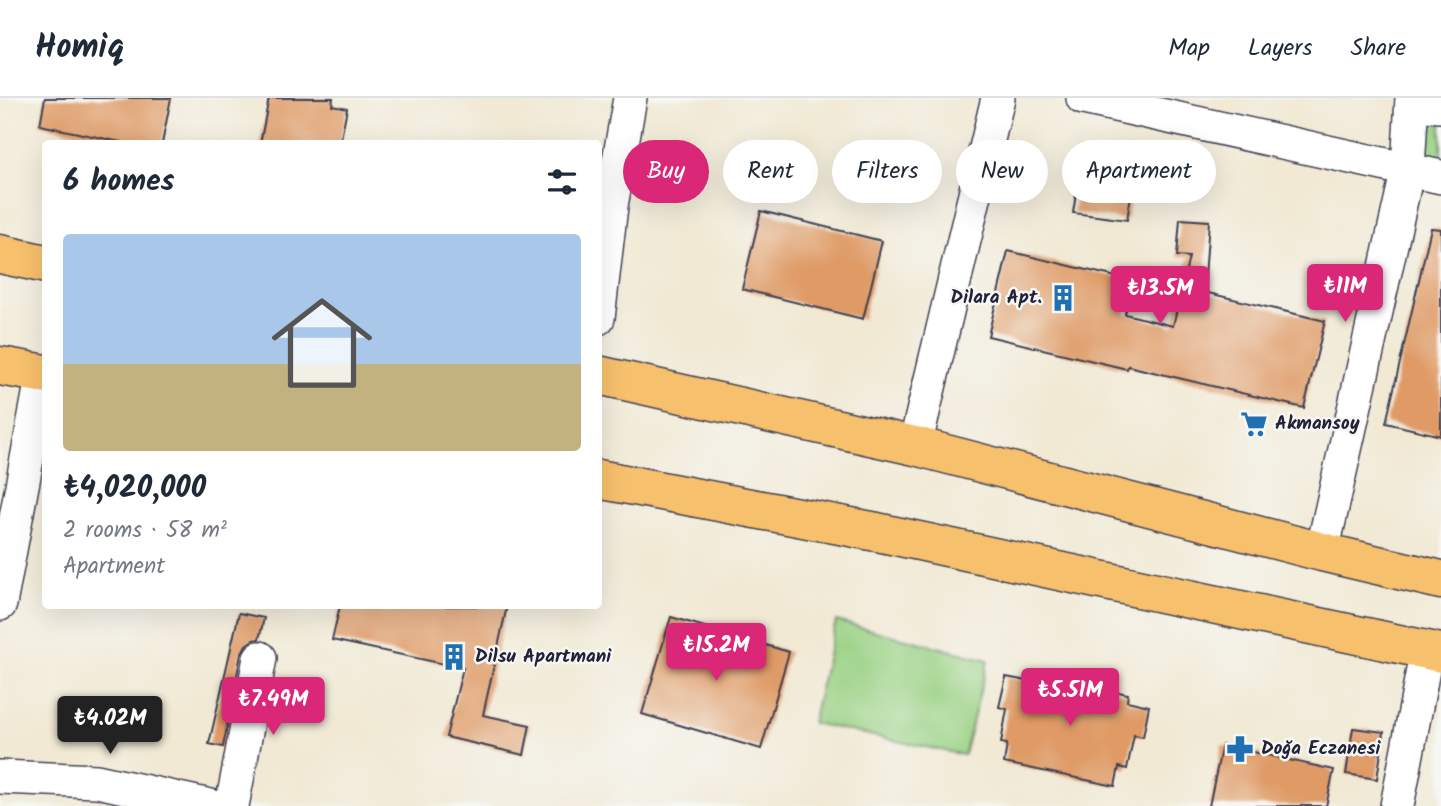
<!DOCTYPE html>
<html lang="en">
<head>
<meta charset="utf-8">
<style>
  body { margin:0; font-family:Kalam,sans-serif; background:#f6f6f7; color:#1f2937; height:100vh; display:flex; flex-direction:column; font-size:26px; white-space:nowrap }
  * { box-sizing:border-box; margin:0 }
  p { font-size:23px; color:#747a83 }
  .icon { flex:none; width:38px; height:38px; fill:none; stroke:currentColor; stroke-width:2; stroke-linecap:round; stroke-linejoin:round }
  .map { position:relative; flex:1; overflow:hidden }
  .sheet { position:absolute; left:42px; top:42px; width:560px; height:469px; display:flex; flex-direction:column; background:#fff; border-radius:7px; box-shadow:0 7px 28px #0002 }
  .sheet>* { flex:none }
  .hud { position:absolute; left:623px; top:42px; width:665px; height:63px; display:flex; gap:14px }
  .price { position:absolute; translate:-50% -60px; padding:0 16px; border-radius:7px; background:#db2777; color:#fff; font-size:23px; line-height:46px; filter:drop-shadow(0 2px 4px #0008) }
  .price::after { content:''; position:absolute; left:50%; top:42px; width:21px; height:16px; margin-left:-10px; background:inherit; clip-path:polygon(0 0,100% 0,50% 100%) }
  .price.on { background:#222; color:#fff }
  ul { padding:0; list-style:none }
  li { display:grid; align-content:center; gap:14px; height:371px; padding:0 21px }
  li span { display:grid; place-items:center; height:217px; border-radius:7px; color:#555 }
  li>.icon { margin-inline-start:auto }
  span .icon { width:126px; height:126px; fill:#fffc; stroke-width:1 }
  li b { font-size:30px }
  h2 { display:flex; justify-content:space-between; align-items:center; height:84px; padding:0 21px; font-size:30px }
  .pill { padding:0 24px; border-radius:32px; background:#fff; box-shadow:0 7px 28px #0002; font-size:24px; line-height:63px }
  .pill.on { background:#db2777; color:#fff }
  header { display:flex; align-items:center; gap:42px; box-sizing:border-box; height:98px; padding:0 35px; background:#fff; border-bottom:2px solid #e0e1e3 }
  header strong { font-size:33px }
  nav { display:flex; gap:38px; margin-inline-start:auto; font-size:24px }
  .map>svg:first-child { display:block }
  .green { fill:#99d183; stroke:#5e7a5f; stroke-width:2 }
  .building { fill:#df9a65 }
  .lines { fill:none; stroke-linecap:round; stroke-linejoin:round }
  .minor-casing { stroke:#414052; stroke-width:36 }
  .major-casing { stroke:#414052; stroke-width:41 }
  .minor { stroke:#fff; stroke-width:33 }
  .major { stroke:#f7c06c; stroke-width:38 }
  .labels { text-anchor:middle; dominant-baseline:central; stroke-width:5; stroke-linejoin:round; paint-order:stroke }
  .poi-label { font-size:19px; font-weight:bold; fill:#22223b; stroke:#f6f6f2; text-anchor:start }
</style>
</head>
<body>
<header>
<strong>Homiq</strong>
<nav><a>Map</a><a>Layers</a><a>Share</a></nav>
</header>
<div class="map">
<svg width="1441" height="708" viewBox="0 0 1441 708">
  <rect width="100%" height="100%" fill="#f6f6f2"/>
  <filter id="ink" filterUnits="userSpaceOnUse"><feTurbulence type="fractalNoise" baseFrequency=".0143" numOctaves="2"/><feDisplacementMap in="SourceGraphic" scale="14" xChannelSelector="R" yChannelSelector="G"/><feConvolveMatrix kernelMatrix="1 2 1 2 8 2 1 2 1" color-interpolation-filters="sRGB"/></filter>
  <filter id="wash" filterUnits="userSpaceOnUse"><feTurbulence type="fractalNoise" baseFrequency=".00686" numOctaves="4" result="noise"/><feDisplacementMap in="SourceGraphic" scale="28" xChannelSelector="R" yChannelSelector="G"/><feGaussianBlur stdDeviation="1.57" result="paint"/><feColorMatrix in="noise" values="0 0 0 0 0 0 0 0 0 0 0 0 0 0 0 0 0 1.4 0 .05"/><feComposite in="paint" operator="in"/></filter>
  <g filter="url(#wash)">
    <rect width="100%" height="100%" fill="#f1e9d4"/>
    <g class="green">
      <path d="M1412,6L1441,8V79L1408,71Z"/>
      <path d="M836,523L988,562L964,657L812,625Z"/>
    </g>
    <g id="blocks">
      <g class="building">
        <path d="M45,0H171L162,46H130L40,27Z"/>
        <path d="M269,0H333L332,7L347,10L340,46H260Z"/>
        <path d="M1079,77L1133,85L1127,122L1073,115Z"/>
        <path d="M761,113L882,143L863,221L742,191Z"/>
        <path d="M1180,121L1209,123L1204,194L1325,223L1304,310L1128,268L1127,271L988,238L1008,153L1133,183L1125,216L1173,228L1189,159L1177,158Z"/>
        <path d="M1431,130L1441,131V338L1386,325Z"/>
        <path d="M340,508H507L483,617L530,627L524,657L446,639L463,570L332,542Z"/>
        <path d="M239,515L264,520L259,541L253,542L246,547L241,556L223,649L209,646Z"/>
        <path d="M671,519L789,554L761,651L642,616Z"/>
        <path d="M1034,576L1128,596L1127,603L1149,608L1143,639L1134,637L1127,671L1119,669L1115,688L1004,665L1007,646L1001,645L1007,611L999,609L1006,579L1032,584Z"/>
        <path d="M1353,630L1384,634L1377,681L1346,676Z"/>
        <path d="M1222,647L1334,672L1326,708H1209Z"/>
      </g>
    </g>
  </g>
  <g filter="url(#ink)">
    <use href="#blocks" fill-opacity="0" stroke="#414052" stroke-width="2"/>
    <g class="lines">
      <defs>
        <g id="minor">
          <path d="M1083,0L1441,79"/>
          <path d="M1412,6L1441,8"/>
          <path d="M598,220L611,108L630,0"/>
          <path d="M915,348L998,0"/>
          <path d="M1322,454L1408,71L1412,0"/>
          <path d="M0,506L43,275"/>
          <path d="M0,679L97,683L211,708"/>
          <path d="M232,708L260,560"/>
          <path d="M1397,708L1427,551"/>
        </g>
        <g id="major">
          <path d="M0,156L46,166"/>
          <path d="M0,268L46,276"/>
          <path d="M598,277L915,348L1322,454L1441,482"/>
          <path d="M598,381L877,434L1441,555"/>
        </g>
      </defs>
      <use href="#minor" class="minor-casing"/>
      <use href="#major" class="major-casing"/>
      <use href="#minor" class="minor"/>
      <use href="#major" class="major"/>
    </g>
  </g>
  <defs>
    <symbol id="building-bare" viewBox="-9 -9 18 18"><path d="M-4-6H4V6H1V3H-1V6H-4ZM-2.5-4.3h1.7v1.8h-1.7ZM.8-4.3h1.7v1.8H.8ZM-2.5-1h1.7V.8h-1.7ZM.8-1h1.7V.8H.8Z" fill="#1f6fb2" stroke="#f6f6f2" stroke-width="2.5" paint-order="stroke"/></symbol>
    <symbol id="supermarket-bare" viewBox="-9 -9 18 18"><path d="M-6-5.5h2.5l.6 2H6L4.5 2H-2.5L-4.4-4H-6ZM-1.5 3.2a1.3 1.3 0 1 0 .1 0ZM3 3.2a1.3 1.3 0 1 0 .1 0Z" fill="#1f6fb2" stroke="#f6f6f2" stroke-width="2.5" paint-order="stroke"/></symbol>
    <symbol id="pharmacy-bare" viewBox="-9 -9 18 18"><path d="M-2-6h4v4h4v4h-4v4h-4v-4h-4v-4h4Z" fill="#1f6fb2" stroke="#f6f6f2" stroke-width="2.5" paint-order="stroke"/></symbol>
  </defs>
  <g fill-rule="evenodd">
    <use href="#building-bare" x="1044" y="181" width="38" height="38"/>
    <use href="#supermarket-bare" x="1235" y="307" width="38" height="38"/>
    <use href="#building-bare" x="435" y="540" width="38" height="38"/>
    <use href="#pharmacy-bare" x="1221" y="632" width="38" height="38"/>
  </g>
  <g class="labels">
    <g class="poi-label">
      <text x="1042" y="200" text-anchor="end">Dilara Apt.</text>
      <text x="1275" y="326">Akmansoy</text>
      <text x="475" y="559">Dilsu Apartmani</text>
      <text x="1261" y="651">Doğa Eczanesi</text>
    </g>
  </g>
</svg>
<b class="price" style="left:1345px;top:226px">₺11M</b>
<b class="price" style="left:1160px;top:228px">₺13.5M</b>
<b class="price" style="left:716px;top:585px">₺15.2M</b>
<b class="price" style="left:1070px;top:630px">₺5.51M</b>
<b class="price" style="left:273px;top:639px">₺7.49M</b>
<b class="price on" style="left:110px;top:658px">₺4.02M</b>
<div class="hud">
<a class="pill on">Buy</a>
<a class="pill">Rent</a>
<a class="pill">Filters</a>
<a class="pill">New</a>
<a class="pill">Apartment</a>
</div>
<section class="sheet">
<h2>6 homes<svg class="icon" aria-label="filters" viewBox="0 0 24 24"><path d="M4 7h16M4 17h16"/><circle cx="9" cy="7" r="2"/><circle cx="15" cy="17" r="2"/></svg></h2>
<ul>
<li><span style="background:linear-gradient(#a9c7e8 60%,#c2b280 0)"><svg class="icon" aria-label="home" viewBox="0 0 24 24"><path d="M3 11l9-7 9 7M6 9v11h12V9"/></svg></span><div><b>₺4,020,000</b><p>2 rooms · 58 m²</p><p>Apartment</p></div></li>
</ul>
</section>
</div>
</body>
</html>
